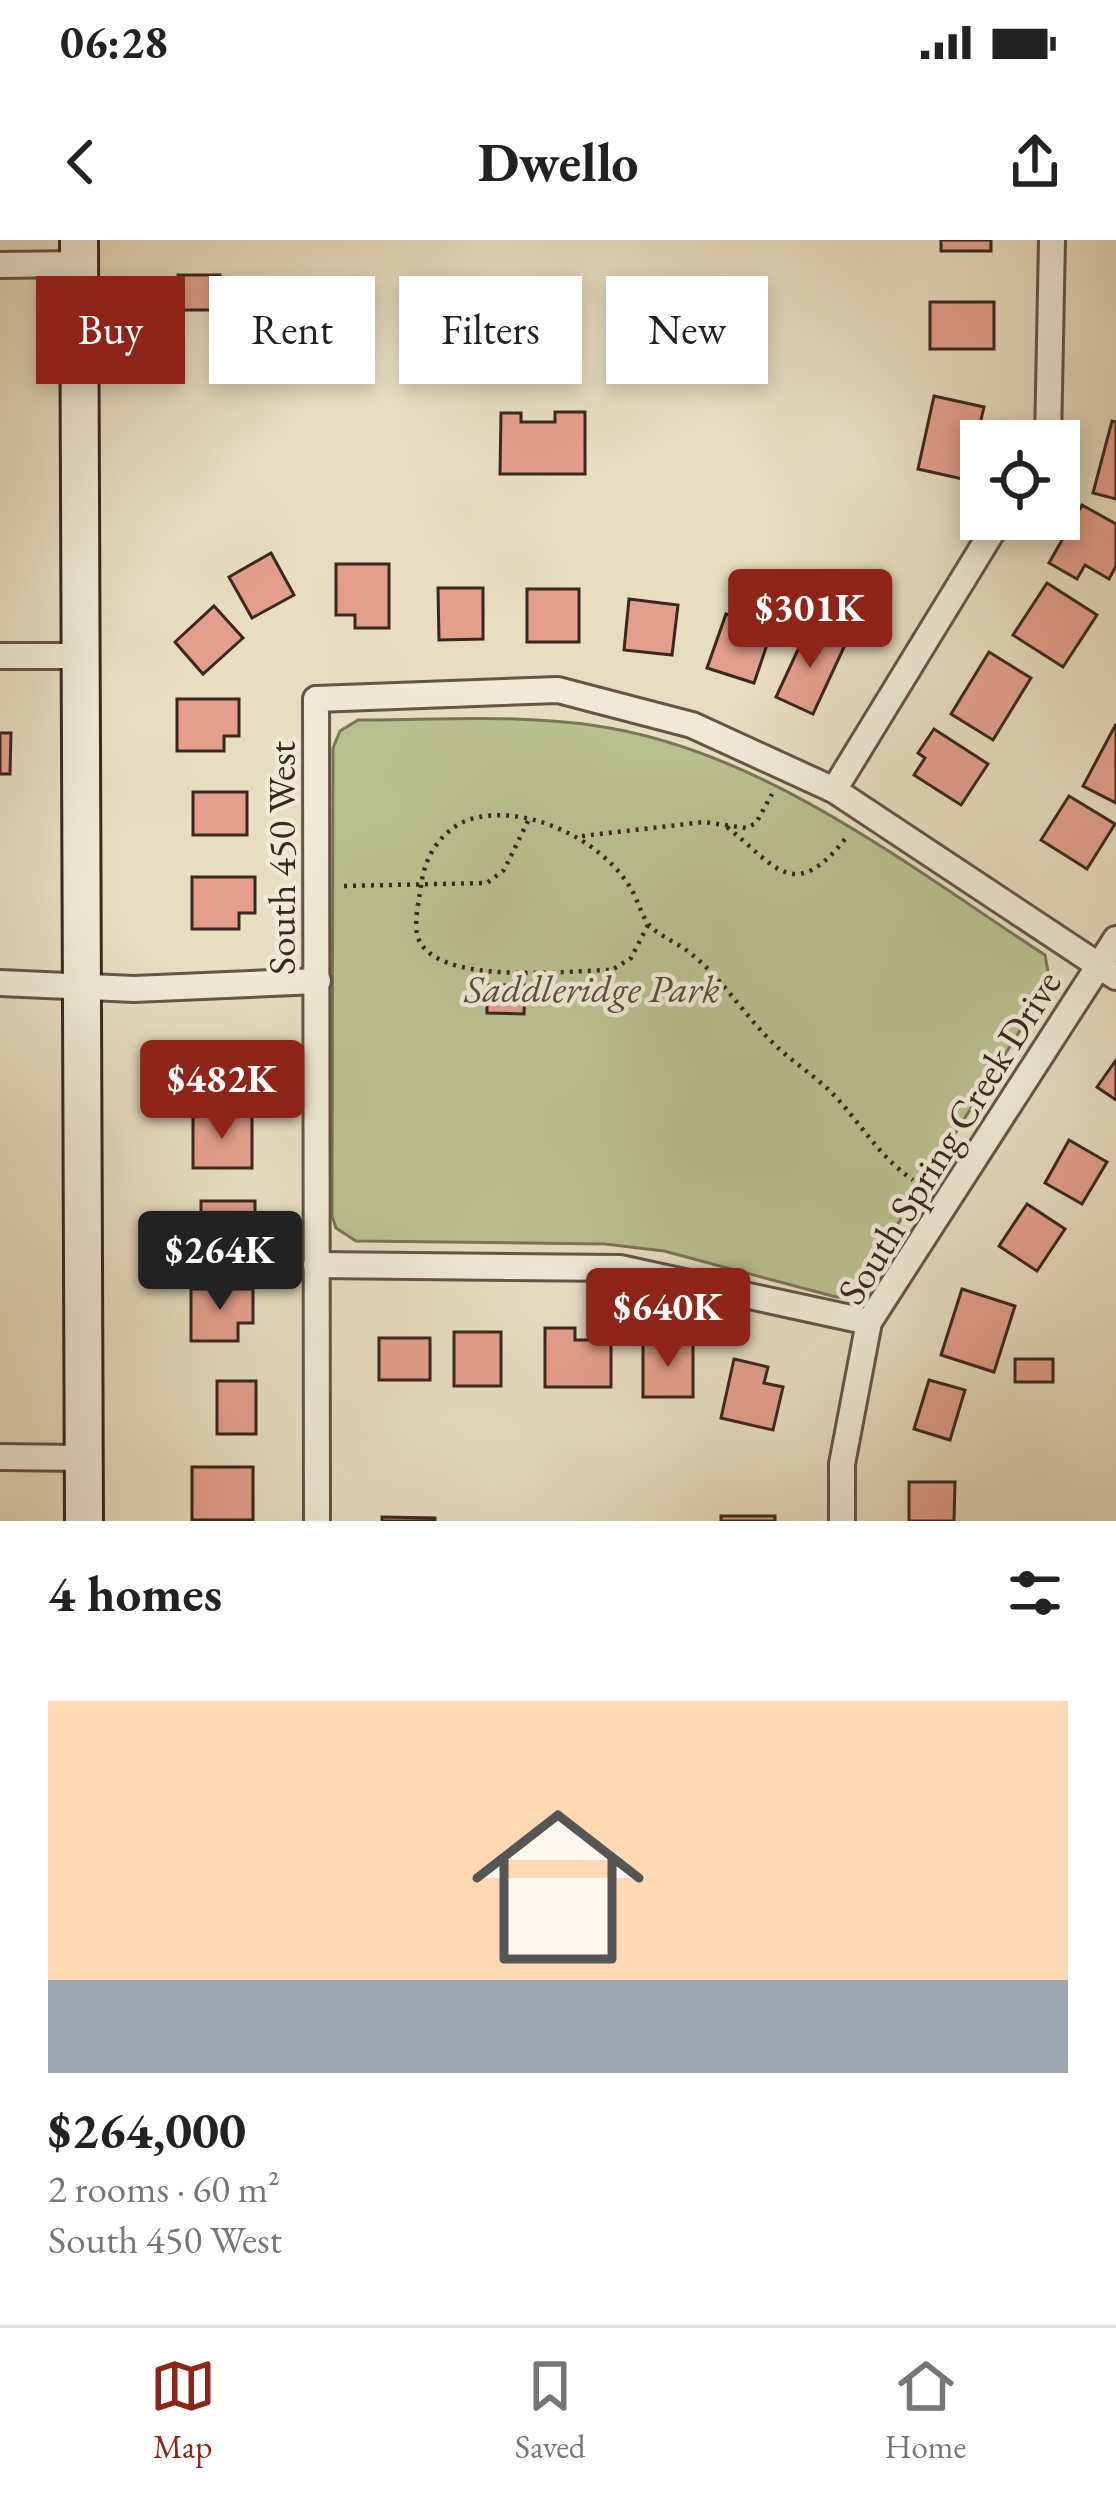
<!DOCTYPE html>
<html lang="en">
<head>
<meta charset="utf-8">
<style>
  body { margin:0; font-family:"EB Garamond",serif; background:#f6f6f6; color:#222; height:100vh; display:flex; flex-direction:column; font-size:45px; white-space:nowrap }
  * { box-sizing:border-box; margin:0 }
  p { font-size:39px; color:#767676 }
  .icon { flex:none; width:66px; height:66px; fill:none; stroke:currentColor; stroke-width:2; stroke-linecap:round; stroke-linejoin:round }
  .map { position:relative; height:1281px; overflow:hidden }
  .drawer { display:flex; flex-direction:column; background:#fff; flex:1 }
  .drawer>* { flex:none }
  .banner { position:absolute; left:36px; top:36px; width:1044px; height:108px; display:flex; gap:24px }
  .controls { position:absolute; left:960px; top:180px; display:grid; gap:24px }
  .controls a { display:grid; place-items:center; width:120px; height:120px; border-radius:0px; background:#fff; box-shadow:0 6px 18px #0003; font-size:60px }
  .price { position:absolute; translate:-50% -102px; padding:0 27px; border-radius:12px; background:#8f2418; color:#fff; font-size:39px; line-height:78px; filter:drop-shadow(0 3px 6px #0008) }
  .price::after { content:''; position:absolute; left:50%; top:72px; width:36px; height:27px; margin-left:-18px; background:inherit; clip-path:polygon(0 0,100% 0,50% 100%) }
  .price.selected { background:#222; color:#fff }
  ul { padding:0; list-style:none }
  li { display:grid; align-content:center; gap:24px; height:636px; padding:0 48px }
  li span { display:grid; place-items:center; height:372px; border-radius:0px; color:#555 }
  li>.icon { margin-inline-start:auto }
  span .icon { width:216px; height:216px; fill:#fffc; stroke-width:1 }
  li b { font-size:51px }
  h2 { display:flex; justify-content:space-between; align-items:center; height:144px; padding:0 48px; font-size:51px }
  .tag { padding:0 42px; border-radius:0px; background:#fff; box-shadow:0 6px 18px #0003; font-size:42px; line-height:108px }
  .tag.selected { background:#8f2418; color:#fff }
  .status { display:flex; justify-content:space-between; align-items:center; height:84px; padding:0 60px; background:#fff; direction:ltr }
  .status svg { height:33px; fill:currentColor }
  header { display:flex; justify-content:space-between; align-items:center; height:156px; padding:0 48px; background:#fff; font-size:54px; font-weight:700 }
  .dock { display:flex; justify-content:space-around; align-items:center; height:168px; border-top:3px solid #e0e0e0; background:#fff; font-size:33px; color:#767676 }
  .dock a { display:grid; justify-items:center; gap:6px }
  .dock .selected { color:#8f2418 }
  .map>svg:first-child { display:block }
  .green { fill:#b9c090; stroke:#7a7458; stroke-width:3 }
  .building { fill:#e39f8c; stroke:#3a271f; stroke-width:3 }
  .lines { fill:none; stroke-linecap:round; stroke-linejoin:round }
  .street-casing { stroke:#655447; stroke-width:30 }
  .secondary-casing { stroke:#3a271f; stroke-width:42 }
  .path { stroke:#3a271f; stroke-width:4.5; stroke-dasharray:3 6; stroke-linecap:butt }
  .street { stroke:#efe9d6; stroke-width:24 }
  .secondary { stroke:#efe9d6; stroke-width:36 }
  .labels { text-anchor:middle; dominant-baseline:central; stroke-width:9; stroke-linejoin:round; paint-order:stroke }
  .street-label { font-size:39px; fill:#3a271f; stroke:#efe9d6 }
  .park-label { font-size:39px; font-style:italic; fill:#5a4d3b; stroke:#efe9d6 }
</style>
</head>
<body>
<div class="status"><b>06:28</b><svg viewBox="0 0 49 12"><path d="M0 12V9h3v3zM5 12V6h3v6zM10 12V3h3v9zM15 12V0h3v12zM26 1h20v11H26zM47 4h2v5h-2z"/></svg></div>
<header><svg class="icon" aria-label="back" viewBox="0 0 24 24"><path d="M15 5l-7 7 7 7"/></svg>Dwello<svg class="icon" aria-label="share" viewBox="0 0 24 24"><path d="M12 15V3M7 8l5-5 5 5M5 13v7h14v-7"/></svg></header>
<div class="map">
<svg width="1116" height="1281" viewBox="0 0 1116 1281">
  <rect width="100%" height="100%" fill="#e7ddc0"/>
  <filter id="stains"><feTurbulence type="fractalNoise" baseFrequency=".00167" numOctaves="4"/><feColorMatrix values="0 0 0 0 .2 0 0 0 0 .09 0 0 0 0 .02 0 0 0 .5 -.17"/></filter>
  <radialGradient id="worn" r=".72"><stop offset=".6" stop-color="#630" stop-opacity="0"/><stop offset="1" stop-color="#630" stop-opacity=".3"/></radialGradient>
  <path class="green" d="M358,480C437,480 519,474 597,486C762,510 908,626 1045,715L1050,743L898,984L870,1038L860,1052L848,1057H836L664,1011L605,1004L356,1001L336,988L332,976L333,508L340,491Z"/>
  <g class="building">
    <rect x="941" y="0" width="50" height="11"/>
    <rect x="178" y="35" width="42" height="35"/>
    <rect x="930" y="62" width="64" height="47"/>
    <path d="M934,156L984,167L967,240L918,229Z"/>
    <path d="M555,172H585V234H500L501,173H521V182H555Z"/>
    <path d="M1112,181L1116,182V259L1093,253Z"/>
    <path d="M1082,265L1116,284V326L1109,339L1085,325L1077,339L1049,323Z"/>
    <path d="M271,313L294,355L252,378L229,337Z"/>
    <path d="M336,324H389V388H355V375H336Z"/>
    <path d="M1047,343L1097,375L1063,427L1013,395Z"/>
    <path d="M438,348H483V399L439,400Z"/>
    <rect x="527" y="349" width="52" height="53"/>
    <path d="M629,359L678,365L672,415L624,410Z"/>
    <path d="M214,366L243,398L203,434L175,402Z"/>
    <path d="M726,374L772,390L754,443L707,428Z"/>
    <path d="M808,388L845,405L813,474L776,457Z"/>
    <path d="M989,412L1031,438L993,500L951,474Z"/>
    <path d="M177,459H239V496H224V511H177Z"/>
    <path d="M1116,484V563L1083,546Z"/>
    <path d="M934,489L988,524L961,565L914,535L925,518L918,513Z"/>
    <path d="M0,493H11L10,534H0Z"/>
    <rect x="193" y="552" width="54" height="43"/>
    <path d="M1069,556L1115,584L1087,629L1041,600Z"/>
    <path d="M192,637H255V673H239V689H192Z"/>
    <path d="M487,745H525L524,774L487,773Z"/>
    <rect x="205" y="816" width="46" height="49"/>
    <path d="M1116,820V860L1097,847Z"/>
    <rect x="193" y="876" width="59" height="52"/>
    <path d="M1069,900L1107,922L1082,964L1045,943Z"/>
    <path d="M201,961H255V997H242V1026H201Z"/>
    <path d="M1027,964L1065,989L1037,1031L999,1006Z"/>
    <path d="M191,1049H253V1083H238V1101H191Z"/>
    <path d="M962,1049L1015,1066L994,1132L941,1115Z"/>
    <path d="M545,1088H575V1100H611V1147H545Z"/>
    <rect x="454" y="1092" width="47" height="54"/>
    <rect x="379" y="1098" width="51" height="42"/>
    <rect x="643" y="1104" width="50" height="53"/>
    <path d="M734,1119L768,1127L764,1143L783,1147L773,1190L721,1178Z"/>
    <rect x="1015" y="1119" width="38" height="23"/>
    <path d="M929,1140L965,1150L950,1200L914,1189Z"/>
    <rect x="217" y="1141" width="39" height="53"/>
    <rect x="192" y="1227" width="61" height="53"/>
    <path d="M909,1242H955L954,1281H909Z"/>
    <rect x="721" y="1276" width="54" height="5"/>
    <path d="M382,1277L435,1278V1281H382Z"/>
  </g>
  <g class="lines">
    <defs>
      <g id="street">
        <path d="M0,25L79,24"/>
        <path d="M1048,201L1052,0"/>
        <path d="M0,416H82"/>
        <path d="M834,550L1000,279"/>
        <path d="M0,743L134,749L318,741"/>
        <path d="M316,1025L620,1028L869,1082"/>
        <path d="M0,1217L84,1218"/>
        <path d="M317,1281L316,459L558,450L692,485L834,550L1116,737"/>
        <path d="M842,1281V1224L869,1082L1116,699"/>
      </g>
      <path id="secondary" d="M79,0L84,1281"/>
    </defs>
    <use href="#street" class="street-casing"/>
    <use href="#secondary" class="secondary-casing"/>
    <g class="path">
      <path d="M727,587C775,625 793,665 846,598"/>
      <path d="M582,596L704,582L746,588L756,583L772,554"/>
      <path d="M344,646L487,643L504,630L528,581"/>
      <path d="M648,685L631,718L612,730C570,730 429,748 417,694C414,679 420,655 422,640C426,613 445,587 471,579C527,563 601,600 630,647C638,659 641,677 651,687C662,697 677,703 689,712C721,737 742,772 770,800C789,820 813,834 832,853C861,883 878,916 913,940"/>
    </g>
    <use href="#street" class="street"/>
    <use href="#secondary" class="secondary"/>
  </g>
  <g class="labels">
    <g class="street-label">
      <text transform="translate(281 618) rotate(-90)">South 450 West</text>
      <text transform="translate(949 897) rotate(-58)">South Spring Creek Drive</text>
    </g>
    <g class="park-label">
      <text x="592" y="748">Saddleridge Park</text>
    </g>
  </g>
  <rect width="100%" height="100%" filter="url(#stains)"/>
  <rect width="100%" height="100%" fill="url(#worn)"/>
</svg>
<div class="controls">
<a><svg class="icon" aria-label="locate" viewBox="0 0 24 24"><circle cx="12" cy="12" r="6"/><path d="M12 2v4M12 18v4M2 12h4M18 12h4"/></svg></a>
</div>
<b class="price" style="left:810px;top:431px">$301K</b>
<b class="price" style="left:222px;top:902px">$482K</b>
<b class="price selected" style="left:220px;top:1073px">$264K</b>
<b class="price" style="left:668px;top:1130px">$640K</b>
<div class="banner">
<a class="tag selected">Buy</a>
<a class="tag">Rent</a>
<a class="tag">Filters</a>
<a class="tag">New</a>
</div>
</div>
<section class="drawer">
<h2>4 homes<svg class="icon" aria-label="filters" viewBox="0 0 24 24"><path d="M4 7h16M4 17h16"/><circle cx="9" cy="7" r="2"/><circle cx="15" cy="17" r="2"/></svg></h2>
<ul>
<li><span style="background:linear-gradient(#ffd9b3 75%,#9aa5b1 0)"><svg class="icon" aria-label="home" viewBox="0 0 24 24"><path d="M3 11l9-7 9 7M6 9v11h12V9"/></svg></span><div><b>$264,000</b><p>2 rooms · 60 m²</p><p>South 450 West</p></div></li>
</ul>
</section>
<nav class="dock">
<a class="selected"><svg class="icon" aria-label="map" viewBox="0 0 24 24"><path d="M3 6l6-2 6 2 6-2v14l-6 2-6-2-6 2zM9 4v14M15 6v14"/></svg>Map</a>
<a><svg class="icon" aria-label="saved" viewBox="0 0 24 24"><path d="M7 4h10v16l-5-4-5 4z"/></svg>Saved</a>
<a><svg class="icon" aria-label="home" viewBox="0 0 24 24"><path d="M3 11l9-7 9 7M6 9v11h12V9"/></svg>Home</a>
</nav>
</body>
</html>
